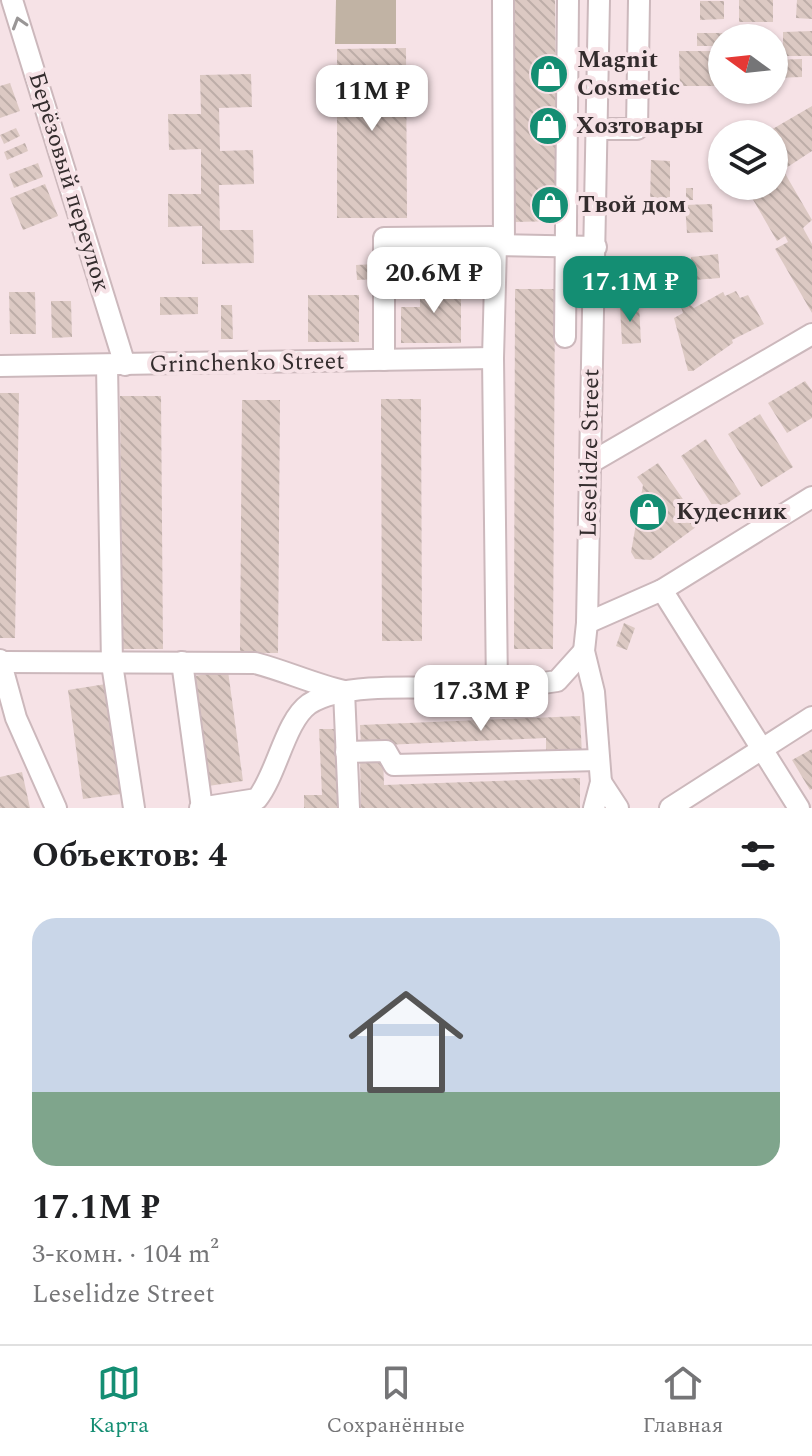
<!DOCTYPE html>
<html lang="ru">
<head>
<meta charset="utf-8">
<style>
  body { margin:0; font-family:Spectral,serif; background:#f2f2f2; color:#202124; height:100vh; display:flex; flex-direction:column; font-size:30px; white-space:nowrap }
  * { box-sizing:border-box; margin:0 }
  p { font-size:26px; color:#757577 }
  .icon { flex:none; width:44px; height:44px; fill:none; stroke:currentColor; stroke-width:2; stroke-linecap:round; stroke-linejoin:round }
  .map { position:relative; height:808px; overflow:hidden }
  .panel { display:flex; flex-direction:column; background:#fff; flex:1 }
  .panel>* { flex:none }
  .needle { width:52px; rotate:285deg }
  .tools { position:absolute; left:708px; top:24px; display:grid; gap:16px }
  .tools a { display:grid; place-items:center; width:80px; height:80px; border-radius:50%; background:#fff; box-shadow:0 2px 6px #0004; font-size:40px }
  .price { position:absolute; translate:-50% -68px; padding:0 18px; border-radius:16px; background:#fff; color:#222; font-size:26px; line-height:52px; filter:drop-shadow(0 2px 4px #0008) }
  .price::after { content:''; position:absolute; left:50%; top:48px; width:24px; height:18px; margin-left:-12px; background:inherit; clip-path:polygon(0 0,100% 0,50% 100%) }
  .price.current { background:#148e73; color:#fff }
  ul { padding:0; list-style:none }
  li { display:grid; align-content:center; gap:16px; height:424px; padding:0 32px }
  li+li { border-top:2px solid #e0e0e0 }
  li span { display:grid; place-items:center; height:248px; border-radius:24px; color:#555 }
  li>.icon { margin-inline-start:auto }
  span .icon { width:144px; height:144px; fill:#fffc; stroke-width:1 }
  li b { font-size:34px }
  h2 { display:flex; justify-content:space-between; align-items:center; height:96px; padding:0 32px; font-size:34px }
  .menu { display:flex; justify-content:space-around; align-items:center; height:112px; border-top:2px solid #e0e0e0; background:#fff; font-size:22px; color:#757577 }
  .menu a { display:grid; justify-items:center; gap:4px }
  .menu .current { color:#148e73 }
  .map>svg:first-child { display:block }
  .grass { fill:#c1b3a4 }
  .building { fill:url(#building-back-hatch) }
  .lines { fill:none; stroke-linecap:round; stroke-linejoin:round }
  .minor-casing { stroke:#ccb8bc; stroke-width:24 }
  .minor { stroke:#fff; stroke-width:20 }
  .oneway { stroke:#999696 }
  .labels { text-anchor:middle; dominant-baseline:central; stroke-width:8; stroke-linejoin:round; paint-order:stroke }
  .poi-label { font-size:24px; font-weight:bold; fill:#332c2d; stroke:#f6e2e6; text-anchor:start }
  .street-label { font-size:24px; fill:#332c2d; stroke:#f6e2e6 }
</style>
</head>
<body>
<div class="map">
<svg width="812" height="808" viewBox="0 0 812 808">
  <defs>
    <pattern id="building-back-hatch" width="6" height="6" patternUnits="userSpaceOnUse" patternTransform="scale(2)"><rect width="6" height="6" fill="#dcc9c3"/><path d="M-1 5l2 2M0 0l6 6M5-1l2 2" fill="none" stroke="#bdada8"/></pattern>
  </defs>
  <rect width="100%" height="100%" fill="#f6e2e6"/>
  <path class="grass" d="M336,0H396V44H335Z"/>
  <g class="building">
    <path d="M512,0H555L557,221L515,222Z"/>
    <rect x="739" y="0" width="34" height="22"/>
    <path d="M797,0H812V19L796,18Z"/>
    <path d="M700,1H724V19L700,20Z"/>
    <path d="M812,31V56H783V32Z"/>
    <path d="M697,33H724L722,46H697Z"/>
    <path d="M406,48L407,218H337V49Z"/>
    <path d="M679,51H717V86H680Z"/>
    <path d="M802,59V77L774,78V60Z"/>
    <path d="M251,74L252,107L219,108L220,151L253,150L254,184L219,185L220,230H253L254,263L202,264V226L168,227V194H201V149L169,150L168,114H201L200,75Z"/>
    <path d="M10,83L20,111L0,118V86Z"/>
    <path d="M812,106V151L783,170L812,220L803,228L812,244V313L775,249L788,242L785,236L777,241L748,191L756,186H774V175L783,170L774,155V134H764Z"/>
    <path d="M16,128L20,136L4,144L0,135Z"/>
    <path d="M25,143L28,151L7,160L4,152Z"/>
    <rect x="712" y="143" width="10" height="13"/>
    <path d="M651,160L670,161V204H650Z"/>
    <path d="M38,163L43,177L14,188L9,174Z"/>
    <path d="M45,184L58,216L23,230L10,198Z"/>
    <rect x="686" y="188" width="7" height="12"/>
    <path d="M712,204L713,232L687,233L685,205Z"/>
    <path d="M718,254L720,278L694,280L691,257Z"/>
    <path d="M376,264V279L357,280L356,265Z"/>
    <path d="M420,282H461V343H401V307H420Z"/>
    <path d="M515,289H555L553,649H514Z"/>
    <path d="M736,291L740,298L748,295L764,324L732,340L733,343L693,371H688L674,318L683,313L681,307L689,304L694,308L723,292L725,296Z"/>
    <path d="M9,292H35L36,334H10Z"/>
    <rect x="308" y="295" width="51" height="47"/>
    <path d="M160,297H198V314L160,315Z"/>
    <path d="M51,301H71L72,337L52,338Z"/>
    <path d="M639,304L641,343L622,344L620,305Z"/>
    <path d="M221,305H232L233,339H221Z"/>
    <path d="M805,381L812,391V418L787,433L768,403Z"/>
    <path d="M0,393H19L15,638H0Z"/>
    <path d="M120,396H161L163,649H122Z"/>
    <path d="M381,399H421L422,641H382Z"/>
    <path d="M242,400H280L278,653H240Z"/>
    <path d="M760,414L793,467L761,487L728,434Z"/>
    <path d="M706,439L741,494L716,511L681,456Z"/>
    <path d="M658,463L700,524L651,560L635,559L631,552L643,485L637,477Z"/>
    <path d="M624,623L635,628L627,650L616,646Z"/>
    <path d="M228,671L243,781L201,787L187,677Z"/>
    <path d="M106,684L121,794L83,799L68,690Z"/>
    <path d="M580,716L582,754L546,756V738L361,746L360,725Z"/>
    <path d="M319,729H336L338,808H304V795H322Z"/>
    <path d="M812,749V789L810,790L792,760Z"/>
    <path d="M383,756L384,785L580,778V808H361L360,757Z"/>
    <path d="M22,772L30,808H0V777Z"/>
  </g>
  <g class="lines">
    <defs>
      <g id="minor">
        <path d="M12,0L125,365"/>
        <path d="M503,0L504,245"/>
        <path d="M597,129H637L639,0"/>
        <path d="M565,337L568,0"/>
        <path d="M384,360V238L492,237L496,245"/>
        <path d="M107,365L112,664L134,808"/>
        <path d="M0,366L493,358"/>
        <path d="M590,463L812,334"/>
        <path d="M662,590L799,808"/>
        <path d="M587,623L662,590L812,497"/>
        <path d="M0,660L16,718L56,808"/>
        <path d="M3,662L255,663C286,671 313,684 344,691L349,808"/>
        <path d="M182,662L202,808"/>
        <path d="M497,688L493,358L496,245L596,247"/>
        <path d="M346,752L386,751L394,765L599,760"/>
        <path d="M601,782L618,808"/>
        <path d="M200,808L257,799C277,774 285,721 309,704C348,678 448,691 497,688C517,687 537,684 557,681L584,651"/>
        <path d="M594,808L601,782L594,692L584,651L587,623L599,0"/>
        <path d="M670,808L812,717"/>
      </g>
    </defs>
    <use href="#minor" class="minor-casing"/>
    <use href="#minor" class="minor"/>
  </g>
  <defs><path id="oneway-chevron" d="M-2-3.5L2.5 0L-2 3.5" fill="none" stroke-width="1.6" stroke-linecap="round" stroke-linejoin="round" transform="scale(2)"/></defs>
  <use class="oneway" href="#oneway-chevron" transform="translate(19 23) rotate(-107)"/>
  <defs>
    <symbol id="shop-disc" viewBox="-11 -11 22 22"><circle r="9.5" fill="#148e73" stroke="#f6e2e6"/><path d="M-5-2.5h2.3a2.7 3.5 0 0 1 5.4 0H5L5.5 6h-11ZM-1.5-2.5h3a1.5 2.3 0 0 0-3 0Z" fill="#fff"/></symbol>
  </defs>
  <g fill-rule="evenodd">
    <use href="#shop-disc" x="527" y="52" width="44" height="44"/>
    <use href="#shop-disc" x="526" y="104" width="44" height="44"/>
    <use href="#shop-disc" x="528" y="183" width="44" height="44"/>
    <use href="#shop-disc" x="626" y="490" width="44" height="44"/>
  </g>
  <g class="labels">
    <g class="poi-label">
      <text x="577" y="60">Magnit<tspan x="577" dy="28">Cosmetic</tspan></text>
      <text x="576" y="126">Хозтовары</text>
      <text x="578" y="205">Твой дом</text>
      <text x="676" y="512">Кудесник</text>
    </g>
    <g class="street-label">
      <text transform="translate(69 182) rotate(73)">Берёзовый переулок</text>
      <text transform="translate(247 363) rotate(-1)">Grinchenko Street</text>
      <text transform="translate(590 453) rotate(-89)">Leselidze Street</text>
    </g>
  </g>
</svg>
<div class="tools">
<a><svg class="needle" viewBox="-14 -14 28 28"><path d="M0-13l5 13h-10z" fill="#e53935"/><path d="M0 13l5-13h-10z" fill="#757577"/></svg></a>
<a><svg class="icon" aria-label="layers" viewBox="0 0 24 24"><path d="M12 4l9 5-9 5-9-5zM3 14l9 5 9-5"/></svg></a>
</div>
<b class="price" style="left:372px;top:133px">11M ₽</b>
<b class="price" style="left:434px;top:315px">20.6M ₽</b>
<b class="price current" style="left:630px;top:324px">17.1M ₽</b>
<b class="price" style="left:481px;top:733px">17.3M ₽</b>
</div>
<section class="panel">
<h2>Объектов: 4<svg class="icon" aria-label="filters" viewBox="0 0 24 24"><path d="M4 7h16M4 17h16"/><circle cx="9" cy="7" r="2"/><circle cx="15" cy="17" r="2"/></svg></h2>
<ul>
<li><span style="background:linear-gradient(#c9d6e8 70%,#7fa58c 0)"><svg class="icon" aria-label="home" viewBox="0 0 24 24"><path d="M3 11l9-7 9 7M6 9v11h12V9"/></svg></span><div><b>17.1M ₽</b><p>3-комн. · 104 m²</p><p>Leselidze Street</p></div></li>
</ul>
</section>
<nav class="menu">
<a class="current"><svg class="icon" aria-label="map" viewBox="0 0 24 24"><path d="M3 6l6-2 6 2 6-2v14l-6 2-6-2-6 2zM9 4v14M15 6v14"/></svg>Карта</a>
<a><svg class="icon" aria-label="saved" viewBox="0 0 24 24"><path d="M7 4h10v16l-5-4-5 4z"/></svg>Сохранённые</a>
<a><svg class="icon" aria-label="home" viewBox="0 0 24 24"><path d="M3 11l9-7 9 7M6 9v11h12V9"/></svg>Главная</a>
</nav>
</body>
</html>
